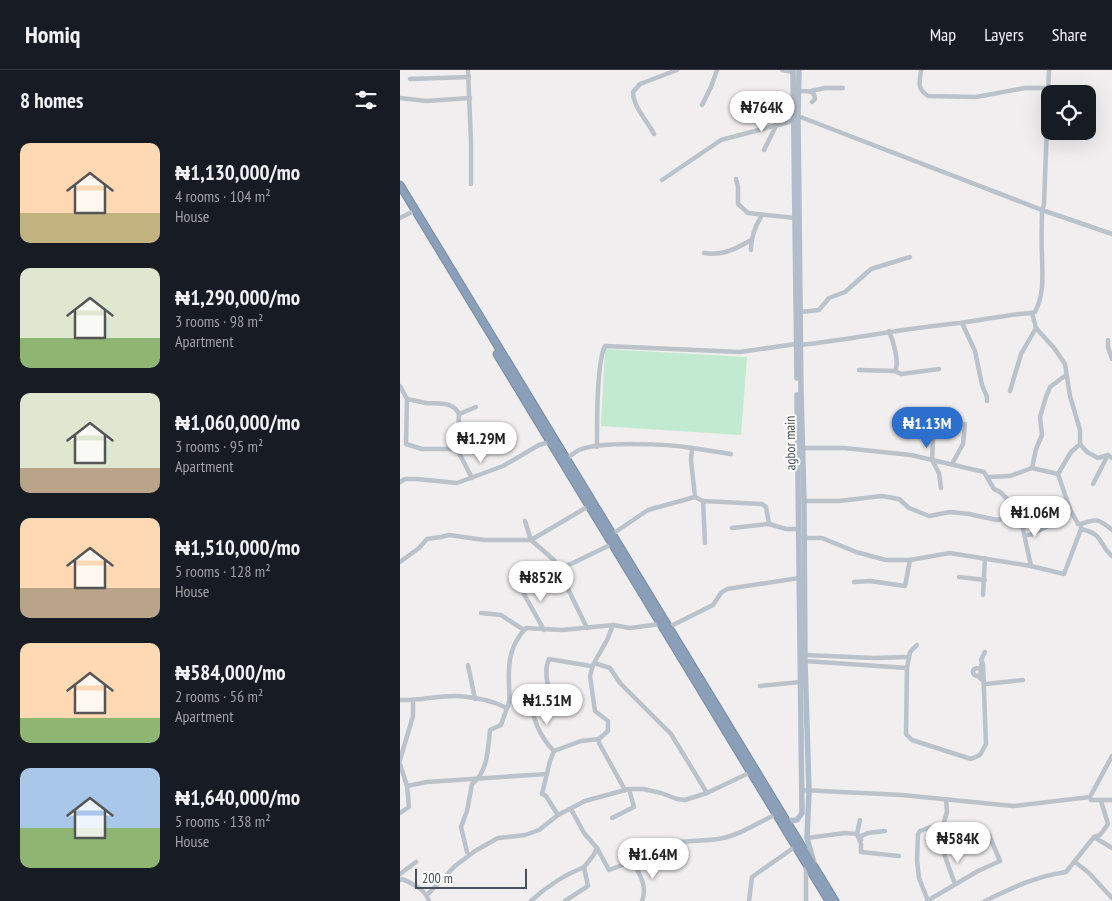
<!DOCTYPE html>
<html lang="en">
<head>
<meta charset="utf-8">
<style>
  body { margin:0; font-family:"PT Sans Narrow",sans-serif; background:#242831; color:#f1f3f6; height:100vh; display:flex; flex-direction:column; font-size:19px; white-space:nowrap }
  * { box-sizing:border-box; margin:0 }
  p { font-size:16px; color:#9ea1a6 }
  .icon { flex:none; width:28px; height:28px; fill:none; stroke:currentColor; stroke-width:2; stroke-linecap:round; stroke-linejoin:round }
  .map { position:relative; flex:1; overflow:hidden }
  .panel { display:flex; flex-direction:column; background:#171b24; width:400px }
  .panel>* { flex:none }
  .tools { position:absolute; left:641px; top:15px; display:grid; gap:10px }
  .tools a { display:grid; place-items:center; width:55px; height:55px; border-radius:10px; background:#171b24; box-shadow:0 5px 20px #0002; font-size:25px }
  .scale { position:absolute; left:15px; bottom:12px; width:112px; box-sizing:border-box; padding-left:5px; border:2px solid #485159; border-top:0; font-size:14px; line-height:18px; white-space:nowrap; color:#485159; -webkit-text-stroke:4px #fff; paint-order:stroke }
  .price { position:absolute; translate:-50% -42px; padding:0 11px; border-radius:18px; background:#fff; color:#222; font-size:16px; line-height:32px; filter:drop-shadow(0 1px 2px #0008) }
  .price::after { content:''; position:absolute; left:50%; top:30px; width:15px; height:11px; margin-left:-8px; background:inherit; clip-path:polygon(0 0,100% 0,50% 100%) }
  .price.current { background:#2c6fcd; color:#fff }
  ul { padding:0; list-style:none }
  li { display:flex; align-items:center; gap:15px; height:125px; padding:0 20px }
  li span { display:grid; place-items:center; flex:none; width:140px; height:100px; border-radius:10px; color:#555 }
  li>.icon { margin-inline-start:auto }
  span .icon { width:60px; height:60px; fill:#fffc; stroke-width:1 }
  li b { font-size:21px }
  h2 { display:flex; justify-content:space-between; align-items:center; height:60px; padding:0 20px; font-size:21px }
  header { display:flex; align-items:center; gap:30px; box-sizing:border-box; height:70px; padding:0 25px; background:#171b24; border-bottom:1px solid #363941 }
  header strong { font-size:24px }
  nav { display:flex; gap:28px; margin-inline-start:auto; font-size:18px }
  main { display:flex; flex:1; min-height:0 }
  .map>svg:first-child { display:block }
  .pitch { fill:#c1ead1 }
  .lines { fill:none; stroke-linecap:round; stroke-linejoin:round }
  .highway-casing { stroke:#768ba3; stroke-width:9 }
  .minor { stroke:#bbc2c9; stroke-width:4.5 }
  .major { stroke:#b1bdca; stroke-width:5.5 }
  .highway { stroke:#8ba0b8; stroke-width:7 }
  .labels { text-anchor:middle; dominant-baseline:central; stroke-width:4; stroke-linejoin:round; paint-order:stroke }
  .street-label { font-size:14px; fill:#485159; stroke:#fff }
</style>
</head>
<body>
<header>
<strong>Homiq</strong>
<nav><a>Map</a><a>Layers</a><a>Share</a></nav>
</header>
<main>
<section class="panel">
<h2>8 homes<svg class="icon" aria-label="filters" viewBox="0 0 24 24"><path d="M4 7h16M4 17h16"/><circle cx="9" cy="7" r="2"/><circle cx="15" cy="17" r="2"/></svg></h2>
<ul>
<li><span style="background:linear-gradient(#ffd9b3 70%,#c2b280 0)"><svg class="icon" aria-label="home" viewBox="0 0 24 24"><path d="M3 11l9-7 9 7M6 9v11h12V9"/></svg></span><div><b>₦1,130,000/mo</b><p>4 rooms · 104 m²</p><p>House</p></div></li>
<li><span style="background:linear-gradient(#dfe7d0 70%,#8fb573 0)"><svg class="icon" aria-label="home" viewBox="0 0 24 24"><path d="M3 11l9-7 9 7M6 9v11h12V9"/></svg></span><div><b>₦1,290,000/mo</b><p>3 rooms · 98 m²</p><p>Apartment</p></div></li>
<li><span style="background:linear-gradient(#dfe7d0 75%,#b9a48a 0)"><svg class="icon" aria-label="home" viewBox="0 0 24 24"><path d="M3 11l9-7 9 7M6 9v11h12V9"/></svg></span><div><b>₦1,060,000/mo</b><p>3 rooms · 95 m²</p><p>Apartment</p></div></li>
<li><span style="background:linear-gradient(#ffd9b3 70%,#b9a48a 0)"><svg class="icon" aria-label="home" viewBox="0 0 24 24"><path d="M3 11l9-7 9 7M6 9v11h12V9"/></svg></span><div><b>₦1,510,000/mo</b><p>5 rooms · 128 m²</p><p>House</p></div></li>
<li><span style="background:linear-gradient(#ffd9b3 75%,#8fb573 0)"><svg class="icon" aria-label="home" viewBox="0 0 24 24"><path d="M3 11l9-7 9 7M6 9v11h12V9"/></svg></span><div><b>₦584,000/mo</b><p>2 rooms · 56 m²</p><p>Apartment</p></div></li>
<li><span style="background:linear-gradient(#a9c7e8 60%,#8fb573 0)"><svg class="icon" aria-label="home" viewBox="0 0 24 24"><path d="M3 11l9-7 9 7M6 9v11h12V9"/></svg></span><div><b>₦1,640,000/mo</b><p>5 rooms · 138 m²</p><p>House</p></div></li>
</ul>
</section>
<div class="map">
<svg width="712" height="831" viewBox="0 0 712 831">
  <rect width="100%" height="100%" fill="#f0eeee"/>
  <path class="pitch" d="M205,279L347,287L341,365L201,356Z"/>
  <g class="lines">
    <defs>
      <g id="highway">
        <path d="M0,115L435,831"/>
        <path d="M97,284L429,831"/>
      </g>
    </defs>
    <use href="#highway" class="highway-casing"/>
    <g class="minor">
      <path d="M68,0L71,71V114"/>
      <path d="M382,0L393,2"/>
      <path d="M521,0C520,12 516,18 528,26L576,27L625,18H649"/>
      <path d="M649,0L644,135L642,140C642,155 641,169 642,184C642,204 645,223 635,242L632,243L636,258L654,278L665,294L670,326L680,360V374L687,382L698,388L708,385L712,388"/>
      <path d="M10,9L69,7"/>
      <path d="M399,21C406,21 415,20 415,29L412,32"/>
      <path d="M411,21L425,18H443"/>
      <path d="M0,28L26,31L70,28"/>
      <path d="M302,35L311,17L317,0"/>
      <path d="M398,46L642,140L712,164"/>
      <path d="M645,63L685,65L690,58V23"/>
      <path d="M254,64C247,50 233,37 233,22L240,14L277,0"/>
      <path d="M364,80L377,54"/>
      <path d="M336,109L338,117V134L348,143L395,148"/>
      <path d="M262,110L321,70L393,51"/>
      <path d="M0,148L12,142"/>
      <path d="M351,180C351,167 355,156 362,145"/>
      <path d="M304,183C322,186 336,179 351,170"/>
      <path d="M400,242L419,240L429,228L445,222L471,199L510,187"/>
      <path d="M562,253L575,281L582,315L587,327V331"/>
      <path d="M708,270V277L712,289"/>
      <path d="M400,275C454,269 506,258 560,253C584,250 607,244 632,243"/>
      <path d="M459,300L495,301C500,293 493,270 489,261"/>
      <path d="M495,301L501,304L539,299"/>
      <path d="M0,316L7,329L6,374L22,379H57"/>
      <path d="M610,321L621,284L636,258"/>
      <path d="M7,329C13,330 20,332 27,333C38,334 53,331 59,344L57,379L72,408"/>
      <path d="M59,344L76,337"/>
      <path d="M534,353L532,390L539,403L541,418"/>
      <path d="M680,374L671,382L658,404L670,439L678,454H681V459C704,464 698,474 712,486"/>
      <path d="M197,377C197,355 196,293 205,276L340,282L396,274"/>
      <path d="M292,378L331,384"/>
      <path d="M403,378H444L511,385L584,402L594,419L600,422L615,436L620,445L631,496"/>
      <path d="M167,389C170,386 175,382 179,380C201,371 268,374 292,378L291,390L295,427"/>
      <path d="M552,394L563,374L565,354"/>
      <path d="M658,404L632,398L636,379L642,365L640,347L646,327L650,317L666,305"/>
      <path d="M588,407L610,406L632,398"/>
      <path d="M0,412L5,409H17L57,413L103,396L139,375L150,372"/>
      <path d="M693,414L708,385"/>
      <path d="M303,431L305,473"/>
      <path d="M404,431H439L482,426L499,429L509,438L529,446L550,442L569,444L597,450L620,445"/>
      <path d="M125,451L131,470L154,490L187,558"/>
      <path d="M681,454C697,448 699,449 712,460"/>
      <path d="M332,458L369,454"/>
      <path d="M211,465L248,440L295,427L303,431L362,434L366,437L369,454L386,459H398"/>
      <path d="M625,465H630L656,452"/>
      <path d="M403,468H422L456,482L486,490H510L550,483L631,496L664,504L681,459"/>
      <path d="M0,492L19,478L27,469L41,467L49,465L84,470H131L189,436"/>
      <path d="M559,507L585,510"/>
      <path d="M454,512L470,511L505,516L510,490"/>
      <path d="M583,525L585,488"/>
      <path d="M81,543L101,545L124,560"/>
      <path d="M213,555L207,570L194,593L210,598L220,613L271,664L307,723"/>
      <path d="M269,557L313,535L321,523L327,519L399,508"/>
      <path d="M144,560L115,508L119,506L143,504L173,493L212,474"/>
      <path d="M517,575L510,582L507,598L506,664L512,670L571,689L580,685L586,674L583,594"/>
      <path d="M405,585L474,588L508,587"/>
      <path d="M405,591L507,598"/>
      <path d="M68,595L75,629"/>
      <path d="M193,595L190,606L195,641L208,651V661L199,669"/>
      <path d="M581,595L583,594L581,590L585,582"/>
      <circle cx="577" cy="602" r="4"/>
      <path d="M578,606L586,614L623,610"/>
      <path d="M360,616L400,612"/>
      <path d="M0,630C19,631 39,625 58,626C74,627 93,631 107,638C111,631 109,623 109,614C108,592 110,575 126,558L162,560L213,555L230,558L260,554"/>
      <path d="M131,635C135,654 141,668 154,681"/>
      <path d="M156,639C150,625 142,604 149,589L191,596"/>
      <path d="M0,690L13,646V631"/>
      <path d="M0,694L7,716"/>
      <path d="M402,720L502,725L613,736L690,727"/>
      <path d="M690,727L712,686"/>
      <path d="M690,727L691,730H712"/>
      <path d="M171,739L184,763L197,778L209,800L233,791L260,786L259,777C280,769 297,772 318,769C338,766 358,753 376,744"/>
      <path d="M0,743L9,737L7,716L27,712L147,704"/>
      <path d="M158,745L146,726L142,724L150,691L154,681L181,671L199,669V673L225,720"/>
      <path d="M212,748L234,737L229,719"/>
      <path d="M457,764L460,750"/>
      <path d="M694,767L712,778"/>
      <path d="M407,768L445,763L457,764L461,774V782L499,786"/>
      <path d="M461,770V766L468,763L485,761"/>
      <path d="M543,781L555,814"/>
      <path d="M67,782L61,757L67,741L72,714C88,702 88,678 90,660L101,655L107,638"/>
      <path d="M233,791C239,804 248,816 242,831"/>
      <path d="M675,792L689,803L712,828"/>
      <path d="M406,796V831"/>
      <path d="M0,804L16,792"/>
      <path d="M0,810L2,809C13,814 25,819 29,831"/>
      <path d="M27,825L55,796L75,781L98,768L125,765L139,760L158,745L185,731L229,719H243L261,723L277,729L285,730L307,723L351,702"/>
      <path d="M131,831C146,817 164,805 184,797"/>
      <path d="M165,831L188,816L184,797L193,786L197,778"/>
      <path d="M349,831L352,807L396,776"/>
      <path d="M527,831L578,801L600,791L589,765"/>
      <path d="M528,831L519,808L517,790L518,764L520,761L531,757L542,759L547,742L546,729"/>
      <path d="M585,831C614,817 634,807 666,802L694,767L700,765L708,754L701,731"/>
    </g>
    <g class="major">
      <path d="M393,0L397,308"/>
      <path d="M399,0L398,46L401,323L404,431L405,591L409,721L407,768L414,793"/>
      <path d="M387,751L397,750L402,743L397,325"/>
    </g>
    <use href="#highway" class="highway"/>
  </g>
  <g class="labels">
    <g class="street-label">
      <text transform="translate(390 373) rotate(-91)">agbor main</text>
    </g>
  </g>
</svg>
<div class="tools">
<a><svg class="icon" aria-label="locate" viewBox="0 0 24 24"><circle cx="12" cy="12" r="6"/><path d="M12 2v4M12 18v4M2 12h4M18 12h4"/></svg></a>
</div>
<div class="scale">200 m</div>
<b class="price" style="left:362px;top:63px">₦764K</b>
<b class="price current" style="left:527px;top:379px">₦1.13M</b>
<b class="price" style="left:81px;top:394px">₦1.29M</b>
<b class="price" style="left:635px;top:468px">₦1.06M</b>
<b class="price" style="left:141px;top:533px">₦852K</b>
<b class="price" style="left:147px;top:656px">₦1.51M</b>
<b class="price" style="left:558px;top:794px">₦584K</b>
<b class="price" style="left:253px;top:810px">₦1.64M</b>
</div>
</main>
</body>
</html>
